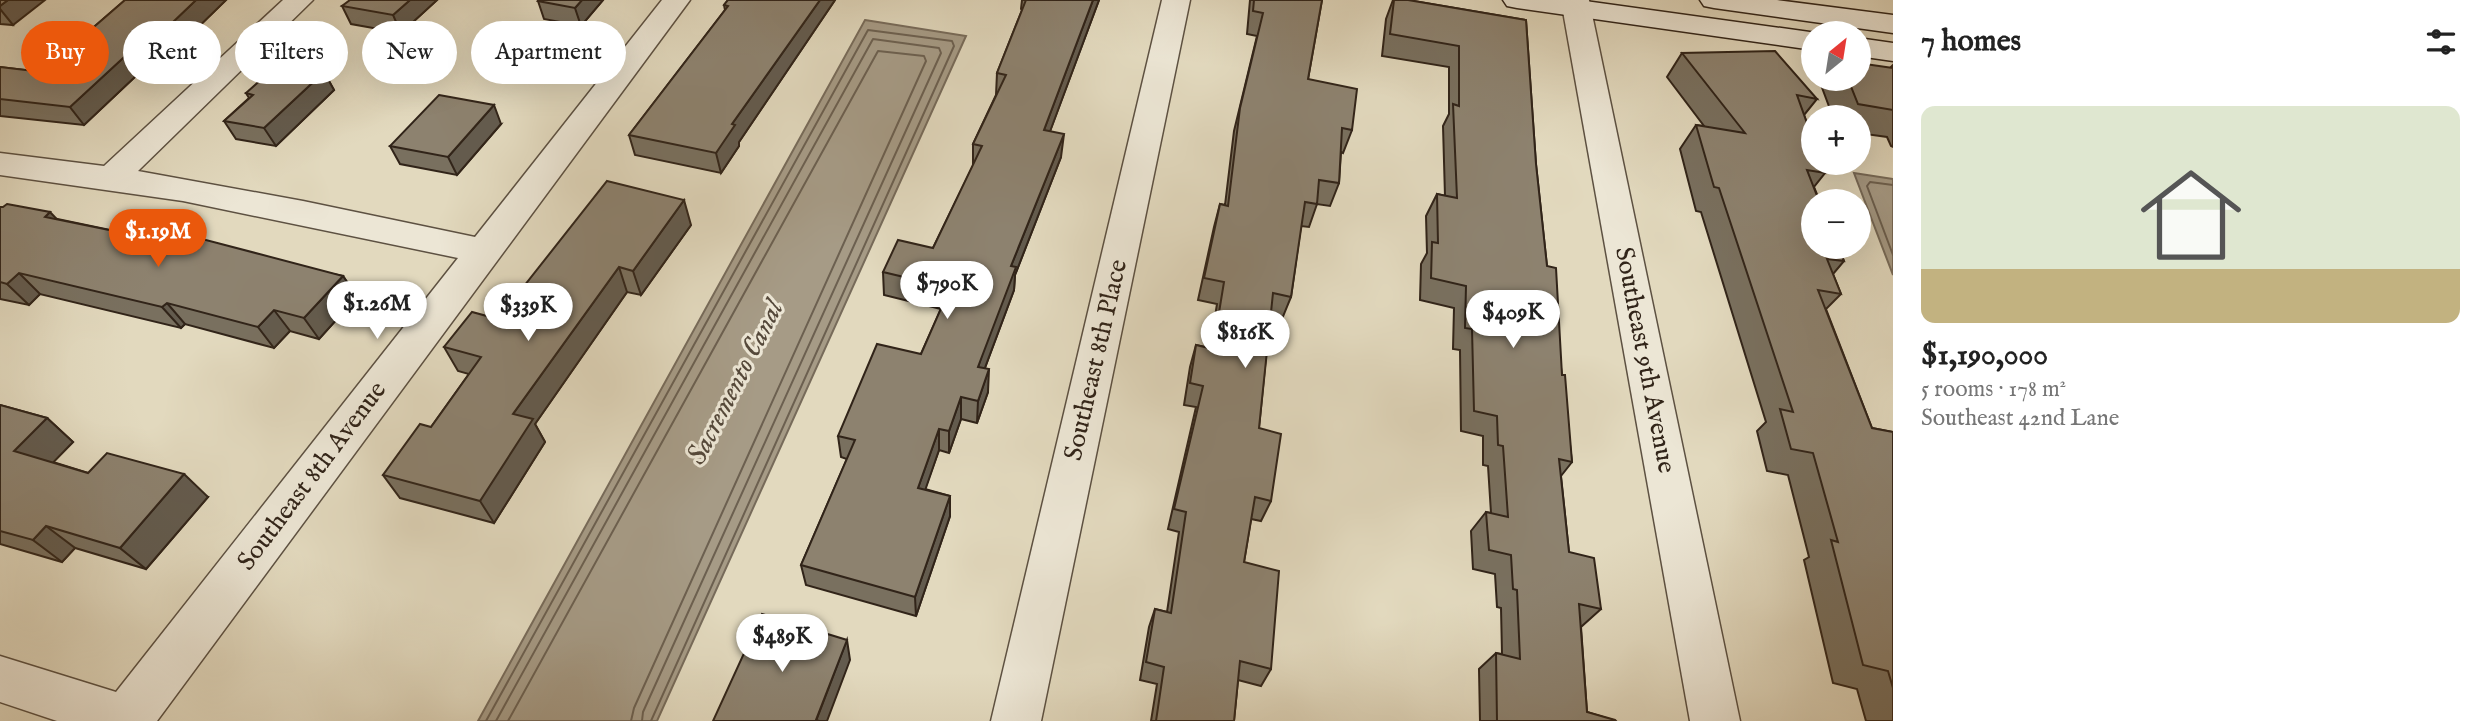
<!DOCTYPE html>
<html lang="en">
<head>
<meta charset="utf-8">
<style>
  body { margin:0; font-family:"IM FELL English",serif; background:#f6f6f6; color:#222; height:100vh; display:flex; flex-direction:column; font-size:26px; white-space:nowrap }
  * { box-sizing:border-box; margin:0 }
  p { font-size:23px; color:#767676 }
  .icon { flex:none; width:38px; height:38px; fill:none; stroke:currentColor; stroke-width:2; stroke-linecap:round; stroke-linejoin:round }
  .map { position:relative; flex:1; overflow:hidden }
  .details { display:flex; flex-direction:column; background:#fff; width:595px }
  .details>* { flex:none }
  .top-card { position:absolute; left:21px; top:21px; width:665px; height:63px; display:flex; gap:14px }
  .needle { width:46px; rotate:30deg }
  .tools { position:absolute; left:1801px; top:21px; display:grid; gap:14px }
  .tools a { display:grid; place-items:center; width:70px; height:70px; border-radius:50%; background:#fff; box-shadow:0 7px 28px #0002; font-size:35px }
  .price { position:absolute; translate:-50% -60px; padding:0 16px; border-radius:24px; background:#fff; color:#222; font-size:23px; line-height:46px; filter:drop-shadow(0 2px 4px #0008) }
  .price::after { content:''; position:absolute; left:50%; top:42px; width:21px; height:16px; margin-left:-10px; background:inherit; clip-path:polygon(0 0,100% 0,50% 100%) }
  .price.current { background:#ea580c; color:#fff }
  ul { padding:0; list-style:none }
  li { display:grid; align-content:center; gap:14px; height:371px; padding:0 28px }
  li+li { border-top:2px solid #e0e0e0 }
  li span { display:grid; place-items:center; height:217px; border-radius:14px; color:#555 }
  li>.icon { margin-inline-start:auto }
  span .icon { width:126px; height:126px; fill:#fffc; stroke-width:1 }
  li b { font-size:30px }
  h2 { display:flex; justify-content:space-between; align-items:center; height:84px; padding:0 28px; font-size:30px }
  .tag { padding:0 24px; border-radius:32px; background:#fff; box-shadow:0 7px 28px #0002; font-size:24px; line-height:63px }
  .tag.current { background:#ea580c; color:#fff }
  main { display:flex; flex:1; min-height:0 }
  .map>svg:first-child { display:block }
  .water { fill:#a69b86; stroke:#776b5a; stroke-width:2 }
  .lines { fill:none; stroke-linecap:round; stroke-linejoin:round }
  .shore { stroke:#6c6050; stroke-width:2 }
  .street-casing { stroke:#5d5142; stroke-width:3 }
  .secondary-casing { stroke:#312419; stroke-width:3 }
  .street { fill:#ece6d5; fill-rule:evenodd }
  .secondary { fill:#ece6d5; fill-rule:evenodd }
  .wall { fill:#79705f; stroke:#312419; stroke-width:2 }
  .shaded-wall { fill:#635b4e; stroke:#312419; stroke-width:2 }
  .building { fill:#8d826f; stroke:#312419; stroke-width:2 }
  .labels { text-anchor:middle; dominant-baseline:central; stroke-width:6; stroke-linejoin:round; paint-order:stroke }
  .street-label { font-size:26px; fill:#312419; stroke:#ece6d5 }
  .water-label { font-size:28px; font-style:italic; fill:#54483a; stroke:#ece6d5 }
</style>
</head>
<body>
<main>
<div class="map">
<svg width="1893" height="721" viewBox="0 0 1893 721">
  <rect width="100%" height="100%" fill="#e2d9be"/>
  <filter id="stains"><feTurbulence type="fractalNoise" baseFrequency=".00286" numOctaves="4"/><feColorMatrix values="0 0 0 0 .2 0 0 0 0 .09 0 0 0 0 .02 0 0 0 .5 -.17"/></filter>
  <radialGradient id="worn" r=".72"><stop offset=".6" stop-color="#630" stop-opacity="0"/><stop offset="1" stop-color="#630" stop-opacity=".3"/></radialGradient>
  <g class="water">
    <path d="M865,20L966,36L657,721H478Z"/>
    <path d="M1854,173L1893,179V275Z"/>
  </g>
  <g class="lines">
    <g class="shore">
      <path d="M1893,185L1870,182L1867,186L1893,255"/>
      <path d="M486,721L868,30L952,41L954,46L651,721"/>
      <path d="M496,721L873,39L939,48L941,53L643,712L642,721"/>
      <path d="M508,721L878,51L924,56L926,61L634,708L631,721"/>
    </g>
    <defs>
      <g id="street">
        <path d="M283,0H313L138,171L303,201L475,237L662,0H690L157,721H57L0,702V656L116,692L458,258L183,201L0,175V153L104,166Z"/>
        <path d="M1162,0H1190L1041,721H991Z"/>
        <path d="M1561,0H1589L1740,721H1690Z"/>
      </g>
      <g id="secondary">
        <path d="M1503,0H1578L1817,33H1813V50L1517,8L1507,6Z"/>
        <path d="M1700,0H1777L1893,15V33L1714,8L1704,6Z"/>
        <path d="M1858,38L1893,43V61L1858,56Z"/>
      </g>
    </defs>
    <use href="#street" class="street-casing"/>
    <use href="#secondary" class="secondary-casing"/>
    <use href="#street" class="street"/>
    <use href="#secondary" class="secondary"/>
  </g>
  <g class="wall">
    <path d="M0,0L13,25L0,24Z"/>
    <path d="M125,0H226L184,41L174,40L84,125L0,116V67L42,72Z"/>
    <path d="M437,0L401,33L351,24L342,6Z"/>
    <path d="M603,0L581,26L544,19L538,1Z"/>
    <path d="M728,0H835L739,142V146L721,173L635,155L629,135L725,10L724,5Z"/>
    <path d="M1022,0H1099L1050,131L1061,157L1015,275L1014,290L985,368L988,392L977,423L961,419L949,453L939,450L925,489L950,496V516L916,616L806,585L801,565L847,459L841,457L838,436L921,354L941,309L884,295L883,272L933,248L973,166V144L996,95L997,73L1022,10L1021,9Z"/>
    <path d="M1250,0H1322L1308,79L1352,130L1343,153L1341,152L1339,183L1330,206L1317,204L1309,227L1301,226L1291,297L1282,319L1270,317L1259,428L1271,501L1261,521L1251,519L1244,562L1271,669L1261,686L1238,680L1234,721H1151L1157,684L1140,680L1149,627L1155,609L1167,612L1179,532L1168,529L1196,407L1184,405L1190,367L1196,345L1210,348L1217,304L1198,300L1214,227L1220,204L1225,205L1234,131L1257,36L1247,34Z"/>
    <path d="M1393,0H1408L1526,20L1536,164L1547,266L1562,375L1572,462L1561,476L1569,552L1601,609L1581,627L1587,712L1616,721H1480L1479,669L1496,653L1502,654L1501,608L1497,607L1495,574L1473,569L1471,531L1486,512L1491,513L1488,466L1483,465V436L1461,431L1460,350L1453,349L1454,308L1420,300L1421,264L1427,253L1426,216L1437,194L1445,196L1443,126L1449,114V67L1382,56L1386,19Z"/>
    <path d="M1682,53L1817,99L1804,115L1825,173L1814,187L1844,261L1833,274L1841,294L1826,309L1872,428L1893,432V721H1866L1857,689L1833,683L1804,560L1809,557L1788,475L1767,471L1757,431L1766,422L1701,212L1696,211L1680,149L1696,125L1704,126L1667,77Z"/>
    <path d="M1893,65V147L1891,146L1887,137L1858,133V117H1833L1821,85L1826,79H1858L1890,68Z"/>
    <path d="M324,72L334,90L276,146L236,139L224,121L249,98L246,93Z"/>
    <path d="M501,124L457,175L400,164L390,146Z"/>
    <path d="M0,207L177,244L343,276L357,297L319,339L290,331L274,348L185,324L181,328L40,294L29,305L0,299Z"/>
    <path d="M691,225L641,295L627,292L535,424L545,442L494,523L400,498L383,475L431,427L469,374L458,371L444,347Z"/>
    <path d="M0,405L47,418L73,442L53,462L88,473L208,497L146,569L75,548L62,562L0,544Z"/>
  </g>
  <g class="shaded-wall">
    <path d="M8,0H45L13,25L0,9V6Z"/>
    <path d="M196,0H226L184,41L172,23Z"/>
    <path d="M410,0H437L401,33L393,15Z"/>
    <path d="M582,0H603L581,26L575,8Z"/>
    <path d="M820,0H835L739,142V146L721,173L716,153L732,124Z"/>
    <path d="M1093,0H1099L1042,153L1044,130Z"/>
    <path d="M162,22L174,40L84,125L70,107Z"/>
    <path d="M324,72L334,90L276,146L264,128Z"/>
    <path d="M494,105L501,124L457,175L448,157Z"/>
    <path d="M1064,134L1061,157L1015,275L1014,290L977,389L978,367L1011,266Z"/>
    <path d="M684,200L691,225L641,295L633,271Z"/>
    <path d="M50,212L70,233L45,217Z"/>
    <path d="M619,267L627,292L535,424L545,442L494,523L480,501L513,414Z"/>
    <path d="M19,273L40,294L29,305L7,284Z"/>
    <path d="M343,276L357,297L319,339L304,318Z"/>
    <path d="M167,303L185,324L181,328L162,307Z"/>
    <path d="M274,310L290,331L274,348L258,327Z"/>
    <path d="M989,369L988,392L977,423L978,401Z"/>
    <path d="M961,397V419L949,453V431Z"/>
    <path d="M47,418L73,442L42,474L14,451Z"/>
    <path d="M939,429V450L919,508L918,488Z"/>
    <path d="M184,474L208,497L146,569L120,548Z"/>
    <path d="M950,496V516L916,616L915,597Z"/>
    <path d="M46,526L75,548L62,562L33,540Z"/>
    <path d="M847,640L850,660L827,721H816Z"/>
  </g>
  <g class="building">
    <path d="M0,0H8L0,6Z"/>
    <path d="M125,0H196L172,23L162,22L70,107L0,99V67L42,72Z"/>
    <path d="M350,0H410L393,15L342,6Z"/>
    <path d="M539,0H582L575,8L538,1Z"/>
    <path d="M728,0H820L732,124L735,125L716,153L629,135L728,6L724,5Z"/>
    <path d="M1026,0H1093L1044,130L1064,134L1011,266L1016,267L978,367L989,369L978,401L961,397L949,431L939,429L918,488L950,496L915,597L801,565L855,440L838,436L877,344L921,354L950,288L883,272L898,240L933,248L982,146L973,144L1006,75L997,73Z"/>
    <path d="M1254,0H1322L1308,79L1357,89L1352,130L1342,128L1339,183L1319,180L1317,204L1305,202L1291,297L1273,293L1259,428L1281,434L1271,501L1255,497L1244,562L1279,571L1271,669L1240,661L1234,721H1156L1164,667L1146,662L1155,609L1171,613L1186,512L1174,509L1203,386L1190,383L1196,345L1213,349L1224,282L1204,278L1220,204L1228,206L1240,108L1263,13L1253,11Z"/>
    <path d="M1394,0H1408L1526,20L1536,164L1547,266L1556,268L1562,375H1565L1572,462L1559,459L1569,552L1594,558L1601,609L1579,604L1587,712L1615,720L1616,721H1497L1496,653L1520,659L1517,590L1513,589L1511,555L1489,550L1486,512L1508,517L1503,446L1498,445L1497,416L1474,411L1472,329L1465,328L1466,286L1431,278L1432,242L1438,243L1437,194L1457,198L1453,104L1459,106V46L1390,34Z"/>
    <path d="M1775,51L1817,99L1797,95L1813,140V163H1821L1825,173L1807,170L1819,201H1813V247H1838L1844,261L1827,259L1841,294L1818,290L1872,428L1893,432V688L1888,671L1863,665L1831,540L1838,542L1813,453L1791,449L1780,409L1793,412L1719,188L1714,187L1696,125L1745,133L1682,53Z"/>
    <path d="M280,63L324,72L264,128L224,121L253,95L246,93Z"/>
    <path d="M1858,63L1893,68V110L1858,104L1848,79H1858Z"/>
    <path d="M439,95L494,105L448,157L390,146Z"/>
    <path d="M607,181L684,200L633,271L619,267L513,414L533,419L480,501L383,475L420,424L431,427L481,357L444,347L472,312L498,319Z"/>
    <path d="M7,204L50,212L45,217L177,244L187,235L343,276L304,318L274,310L258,327L167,303L162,307L19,273L7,284L0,282V207H3Z"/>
    <path d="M0,405L47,418L14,451L88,473L107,453L184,474L120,548L46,526L33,540L0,531Z"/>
    <path d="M762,614L847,640L816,720L819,721H713Z"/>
  </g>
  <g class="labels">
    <g class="street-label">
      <text transform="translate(1096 360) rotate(-77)">Southeast 8th Place</text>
      <text transform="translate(1645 360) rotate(79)">Southeast 9th Avenue</text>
      <text transform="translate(312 476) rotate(-53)">Southeast 8th Avenue</text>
    </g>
    <g class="water-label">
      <text transform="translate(736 383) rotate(-63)">Sacremento Canal</text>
    </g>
  </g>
  <rect width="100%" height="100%" filter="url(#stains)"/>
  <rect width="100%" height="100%" fill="url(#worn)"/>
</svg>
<div class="tools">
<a><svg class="needle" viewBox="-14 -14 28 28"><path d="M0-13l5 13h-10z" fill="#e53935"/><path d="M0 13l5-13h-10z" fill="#767676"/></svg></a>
<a>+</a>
<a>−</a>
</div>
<b class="price current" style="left:158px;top:269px">$1.19M</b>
<b class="price" style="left:947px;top:321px">$790K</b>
<b class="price" style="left:377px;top:341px">$1.26M</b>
<b class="price" style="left:528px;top:343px">$339K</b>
<b class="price" style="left:1513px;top:350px">$409K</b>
<b class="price" style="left:1245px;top:370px">$816K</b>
<b class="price" style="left:782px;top:674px">$489K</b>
<div class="top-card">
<a class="tag current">Buy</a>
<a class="tag">Rent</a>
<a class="tag">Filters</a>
<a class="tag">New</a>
<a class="tag">Apartment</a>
</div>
</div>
<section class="details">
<h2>7 homes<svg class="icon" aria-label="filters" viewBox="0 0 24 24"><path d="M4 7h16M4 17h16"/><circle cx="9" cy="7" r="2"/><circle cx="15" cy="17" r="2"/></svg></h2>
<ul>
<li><span style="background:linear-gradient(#dfe7d0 75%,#c2b280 0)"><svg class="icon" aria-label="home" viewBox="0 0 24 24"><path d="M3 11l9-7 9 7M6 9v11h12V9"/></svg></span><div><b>$1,190,000</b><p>5 rooms · 178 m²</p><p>Southeast 42nd Lane</p></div></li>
</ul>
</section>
</main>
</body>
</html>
